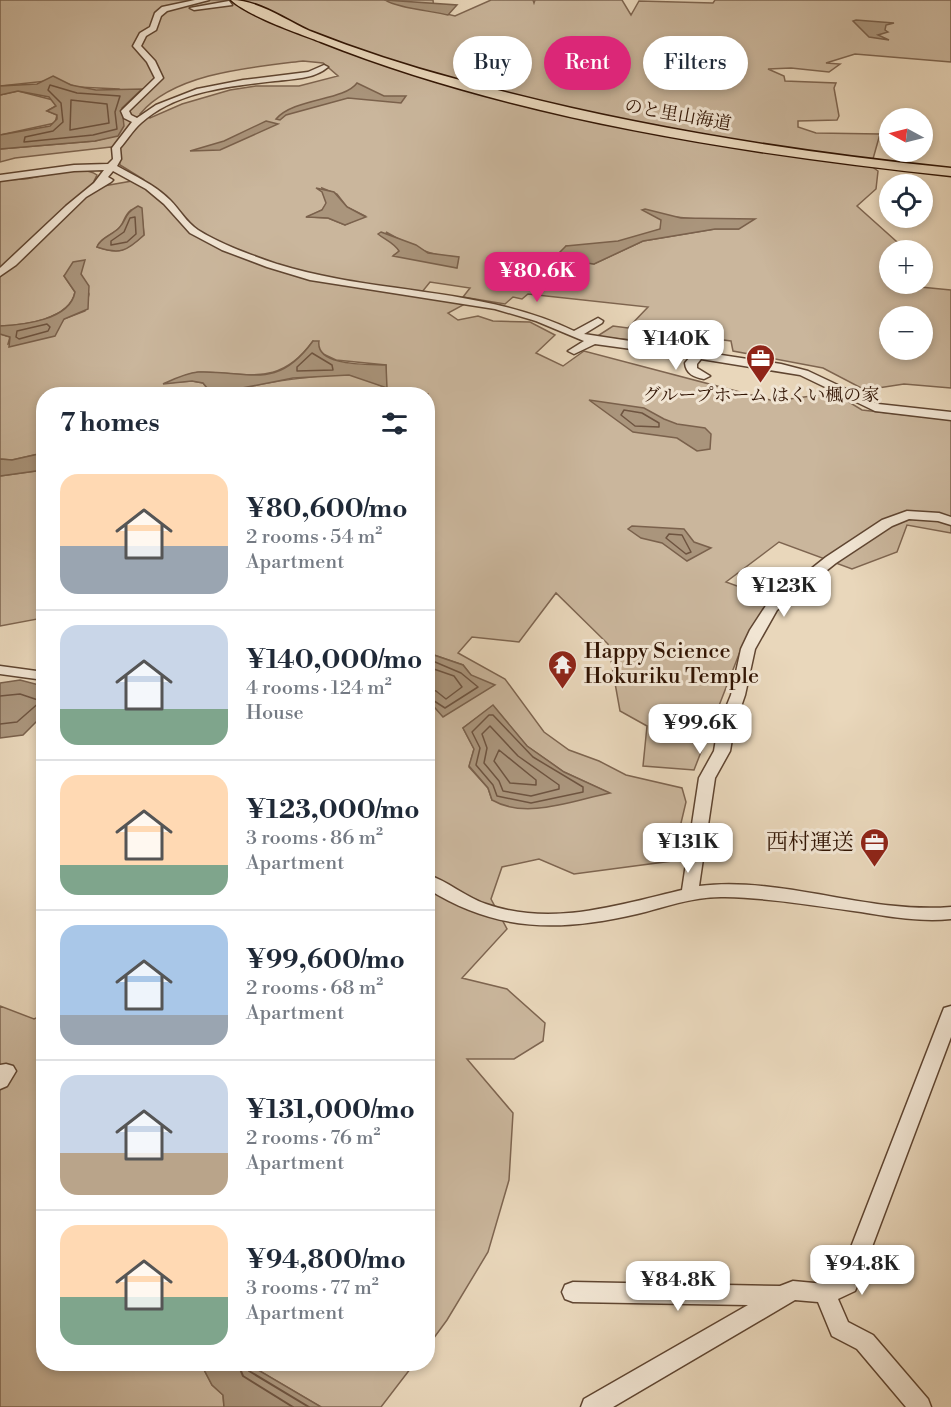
<!DOCTYPE html>
<html lang="en">
<head>
<meta charset="utf-8">
<style>
  body { margin:0; font-family:"Libre Bodoni","Noto Serif JP",serif; background:#f2f2f3; color:#1f2937; height:100vh; display:flex; flex-direction:column; font-size:22px; white-space:nowrap }
  * { box-sizing:border-box; margin:0 }
  p { font-size:20px; color:#747a83 }
  .icon { flex:none; width:33px; height:33px; fill:none; stroke:currentColor; stroke-width:2; stroke-linecap:round; stroke-linejoin:round }
  .map { position:relative; flex:1; overflow:hidden }
  .side { position:absolute; left:36px; top:387px; width:399px; height:984px; display:flex; flex-direction:column; background:#fff; border-radius:24px; box-shadow:0 3px 9px #0003 }
  .side>* { flex:none }
  .top-card { position:absolute; left:453px; top:36px; width:408px; height:54px; display:flex; gap:12px }
  .needle { width:39px; rotate:277deg }
  .tools { position:absolute; left:879px; top:108px; display:grid; gap:12px }
  .tools a { display:grid; place-items:center; width:54px; height:54px; border-radius:50%; background:#fff; box-shadow:0 3px 9px #0003; font-size:30px }
  .price { position:absolute; translate:-50% -51px; padding:0 14px; border-radius:12px; background:#fff; color:#222; font-size:20px; line-height:39px; filter:drop-shadow(0 2px 3px #0008) }
  .price::after { content:''; position:absolute; left:50%; top:36px; width:18px; height:14px; margin-left:-9px; background:inherit; clip-path:polygon(0 0,100% 0,50% 100%) }
  .price.on { background:#db2777; color:#fff }
  ul { padding:0; list-style:none }
  li { display:flex; align-items:center; gap:18px; height:150px; padding:0 24px }
  li+li { border-top:2px solid #e0e1e3 }
  li span { display:grid; place-items:center; flex:none; width:168px; height:120px; border-radius:18px; color:#555 }
  li>.icon { margin-inline-start:auto }
  span .icon { width:72px; height:72px; fill:#fffc; stroke-width:1 }
  li b { font-size:26px }
  h2 { display:flex; justify-content:space-between; align-items:center; height:72px; padding:0 24px; font-size:26px }
  .chip { padding:0 21px; border-radius:27px; background:#fff; box-shadow:0 3px 9px #0003; font-size:21px; line-height:54px }
  .chip.on { background:#db2777; color:#fff }
  .map>svg:first-child { display:block }
  .green { fill:#cab69c; stroke:#7e6550; stroke-width:1.5; fill-rule:evenodd }
  .water { fill:#aa957c; stroke:#7a614c; stroke-width:1.5 }
  .lines { fill:none; stroke-linecap:round; stroke-linejoin:round }
  .shore-far1 { stroke:#6e5440; stroke-width:1.5 }
  .shore { stroke:#6e5440; stroke-width:2 }
  .minor-tunnel { stroke:#c4b096; stroke-width:8; stroke-dasharray:8 4; stroke-linecap:butt }
  .minor-casing { stroke:#5f4531; stroke-width:3 }
  .highway-casing { stroke:#311403; stroke-width:3 }
  .minor { fill:#f1e5d3; fill-rule:evenodd }
  .highway { fill:#e9d7bb; fill-rule:evenodd }
  .labels { text-anchor:middle; dominant-baseline:central; stroke-width:6; stroke-linejoin:round; paint-order:stroke }
  .far-street-label { font-size:18px; fill:#311403; stroke:#f1e5d3 }
  .far-poi-label { font-size:18px; fill:#311403; stroke:#f1e5d3 }
  .poi-label { font-size:22px; fill:#311403; stroke:#f1e5d3; text-anchor:start }
</style>
</head>
<body>
<div class="map">
<svg width="951" height="1407" viewBox="0 0 951 1407">
  <rect width="100%" height="100%" fill="#e9d7bb"/>
  <filter id="stains"><feTurbulence type="fractalNoise" baseFrequency=".00333" numOctaves="4"/><feColorMatrix values="0 0 0 0 .2 0 0 0 0 .09 0 0 0 0 .02 0 0 0 .5 -.17"/></filter>
  <radialGradient id="worn" r=".72"><stop offset=".6" stop-color="#630" stop-opacity="0"/><stop offset="1" stop-color="#630" stop-opacity=".3"/></radialGradient>
  <g class="green">
    <path d="M0,0H433L434,11L455,16L491,0H533L534,3L535,0H622L631,15L639,1L713,3L715,0H951V62L855,54L826,63L840,64L829,72L791,68L768,69L784,76L785,81L836,83L834,88L839,116L837,120L798,121V127L816,133L880,134L871,166L878,171L876,189L857,206L906,250H890V284L951,290V388L904,384L865,390L823,368L733,351L731,341L693,336L685,344L596,337L613,326L628,328L648,307L528,294L522,299L513,297L505,304L463,297L470,288L430,282L418,297L465,304L448,313L458,320L478,316L493,321L530,322L555,335L536,353L563,366L584,351L774,401L834,393L862,410L951,420V533L907,525L897,552L852,569L779,542L726,582L773,599L741,649L694,770L643,766L647,726L620,711L608,644L556,593L519,642L472,637L458,653L505,679L544,732L569,750L599,761L626,775L682,788L686,802L672,861L574,874L539,859L502,867L491,899L507,929L462,978L507,989L545,1023L543,1041L514,1059H467L513,1113L509,1180L488,1252L447,1320L428,1346V700L444,716L471,675L463,665L428,653V394H230C243,384 339,371 356,376C366,378 377,384 386,388V365L336,360L321,353L313,341C280,387 249,373 201,372C190,372 176,380 166,383L192,381L203,383L212,394H44L43,453L12,460L0,459V334L10,337L8,344L55,331L64,319L85,311L89,294L81,274L82,264L64,276L75,292C70,320 23,325 0,326V179C8,179 16,180 24,179C42,177 81,163 97,175L92,185L98,187L143,179L120,165L118,150L111,147L15,158L0,162V149L95,141L118,135L123,119L122,108L135,98L119,89L77,87L56,80L0,86ZM303,61L323,63L338,76L299,86H256L230,90L182,104L150,118L140,114C174,73 252,67 303,61ZM322,188L337,194L347,207L365,216L345,225L328,218L308,217L322,210L327,203ZM131,210L142,216L144,235C126,250 121,255 97,247C100,238 113,235 120,227C125,221 124,215 131,210ZM675,217L698,219L739,229H715L643,241L594,264L553,256L562,253L566,246C597,247 632,241 661,229V220ZM386,232C409,245 431,257 458,257L457,267L394,255L400,251ZM890,316H922V350H890ZM493,706L527,746L564,772L609,793L492,800L488,788L469,767L474,749L463,728Z"/>
    <path d="M18,91L53,100L56,106L47,111L57,115L55,123L0,135V95Z"/>
    <path d="M43,470V618L0,626V476Z"/>
    <path d="M0,1006L34,1019L43,1015L44,1364H201L212,1385L223,1395L224,1407H0Z"/>
    <path d="M248,1364H414L381,1407H321Z"/>
  </g>
  <g class="water">
    <path d="M385,0L457,5L448,15C433,11 396,8 385,0Z"/>
    <path d="M856,20L894,23L886,25L885,30L888,32L878,35L889,40L869,37L853,21Z"/>
    <path d="M53,76L71,85L96,90L142,89L122,108L124,126L118,136L95,141L0,149V135L50,126L57,119V115L47,111L56,106L49,97L18,91L0,95V86L37,84Z"/>
    <path d="M357,83L384,96H406L401,103L348,98L286,115L280,120L276,119C294,98 344,101 357,83Z"/>
    <path d="M266,121L278,124L220,150L190,151L224,141Z"/>
    <path d="M316,188L334,192L347,207L366,217L345,225L328,218L306,217L322,210L326,203L322,192Z"/>
    <path d="M138,206L142,208L144,235C127,251 120,255 97,247C100,238 112,235 119,228C128,219 123,214 138,206Z"/>
    <path d="M645,209L681,218L755,219L739,229H715L643,241L594,264L553,259L566,246L618,241L660,229L661,220L642,210Z"/>
    <path d="M381,232L416,245L428,253L459,257L457,268L393,256L399,251C393,242 385,240 378,234Z"/>
    <path d="M85,260L81,274L89,286L88,309L64,319L55,336L9,347L10,337L0,334V326C23,325 70,320 75,292L64,276L73,262Z"/>
    <path d="M313,341H319C315,367 369,364 386,365L387,388L349,375L293,378L237,389L230,394H212L203,383L192,381L163,384C174,379 186,373 198,372C249,370 276,392 313,341Z"/>
    <path d="M589,400L644,408L664,419L677,424L705,428L711,434L710,449L697,451L677,438L633,432Z"/>
    <path d="M43,453V470L0,476V459L12,460Z"/>
    <path d="M632,526L684,529L694,542L711,548L687,561L662,543L641,538L628,529Z"/>
    <path d="M428,653L463,665L471,675L495,685L443,717L428,700Z"/>
    <path d="M20,680L43,686V715L23,735L0,738V683Z"/>
    <path d="M493,705L527,746L564,772L610,793C574,800 526,820 492,800L488,788L469,766L474,749L463,728Z"/>
    <path d="M201,1364H248L321,1407H224L223,1395L212,1385Z"/>
  </g>
  <g class="lines">
    <g class="shore-far1">
      <path d="M50,85L77,93L120,96L115,112L117,129L93,135L24,142L25,137L53,131L63,122L61,103L48,90Z"/>
      <path d="M71,100L107,104L109,123L70,130Z"/>
      <path d="M135,217L136,234L127,242L111,245V241L124,232L130,218Z"/>
      <path d="M47,324L50,327L48,331L19,339L16,337L17,331Z"/>
      <path d="M312,353L332,365L333,370L297,371V367Z"/>
      <path d="M624,410L642,413L659,423V427L635,426L621,415Z"/>
      <path d="M669,534L682,535L691,552L686,554L666,538Z"/>
      <path d="M428,659L461,673L478,687L445,708L428,697"/>
      <path d="M428,667L454,676L462,687L446,699L436,691L428,689"/>
      <path d="M0,696L20,694L41,701L17,722L0,724"/>
      <path d="M489,715H493L533,757L583,787V792L531,803L497,796L493,785L476,765L480,748L472,732Z"/>
      <path d="M490,726L518,756L559,785V789L531,796L503,791L499,781L484,763L487,748L482,734Z"/>
      <path d="M499,750L536,780V785L510,783L494,761Z"/>
    </g>
    <g class="shore">
      <path d="M238,1364L243,1376L293,1407"/>
      <path d="M245,1364L249,1371L309,1407"/>
    </g>
    <path class="minor-tunnel" d="M229,3L244,0"/>
    <defs>
      <g id="minor">
        <path d="M195,0H209L167,11L161,16L156,30L146,36L141,46L155,61L163,78L129,111L131,115L137,118L156,105L197,89L243,80L308,72L324,65L328,67C314,79 293,79 275,81C231,86 176,91 141,123C133,130 127,140 120,148L121,159L117,166C135,176 155,185 170,200C180,210 186,222 198,230C222,245 251,255 277,264C376,295 479,286 574,331L598,318L603,321L602,323L584,334L781,364L808,371L878,404L951,412V420L875,411L800,375L701,359L697,364V368L710,376L704,379C694,377 686,374 685,363L690,357L595,344L574,354L568,351L584,341L536,321L495,309L310,280L267,267L222,250L190,233L164,204L146,189L113,171L108,177L113,180L111,182L86,197L16,265L0,276V268L66,206L94,183L104,170L74,171L0,181V175L74,165L108,164L113,159L112,148L132,122L124,118L121,111L155,78L147,62L133,46L140,33L150,27L155,13L162,7Z"/>
        <path d="M229,1L232,5L194,10L190,8Z"/>
        <path d="M907,511L939,513L951,517V525L938,521L909,519L892,526L836,563L777,610L755,649L745,695L734,727L730,751L715,778L699,886C784,876 867,914 951,907V919C921,922 891,917 861,912C816,906 771,898 725,897C694,896 666,907 637,914C560,932 496,932 428,889V875C448,881 465,897 486,904C552,927 618,905 682,890L699,778L714,751L718,727L731,695L741,649L750,630L767,604L826,557L882,520Z"/>
        <path d="M0,666L44,672V680L0,674Z"/>
        <path d="M951,1006V1037L858,1284L855,1291L838,1299L848,1322L873,1335L928,1399L931,1407H906L857,1349L832,1336L818,1302L795,1300L613,1407H581L584,1399L748,1305L573,1302L565,1299L562,1292L565,1285L573,1282L780,1286L793,1281L825,1284L839,1278L942,1013L944,1008Z"/>
        <path d="M6,1064L13,1066L16,1071L7,1086L0,1089V1065Z"/>
      </g>
      <path id="highway" d="M231,0C258,0 286,20 310,31C358,50 407,66 456,79C618,124 784,151 951,168V176C744,154 515,119 321,42C298,33 248,16 231,0Z"/>
    </defs>
    <use href="#minor" class="minor-casing"/>
    <use href="#highway" class="highway-casing"/>
    <use href="#minor" class="minor"/>
    <use href="#highway" class="highway"/>
  </g>
  <defs>
    <symbol id="office-pin" viewBox="-11 -11 22 30"><path d="M0 17L-7.5 6A9.5 9.5 0 1 1 7.5 6Z" fill="#8f2418" stroke="#f1e5d3"/><path d="M-6-3h4V-5.5h4V-3h4V5H-6ZM-1-4.5V-3h2v-1.5ZM-6 0V1H6V0Z" fill="#fff"/></symbol>
    <symbol id="temple-pin" viewBox="-11 -11 22 30"><path d="M0 17L-7.5 6A9.5 9.5 0 1 1 7.5 6Z" fill="#8f2418" stroke="#f1e5d3"/><path d="M0-6L5-2H3V0L6.5 2.5H4V6H1.5V3h-3V6H-4V2.5H-6.5L-3 0V-2H-5Z" fill="#fff"/></symbol>
  </defs>
  <g fill-rule="evenodd">
    <use href="#office-pin" x="744" y="342" width="33" height="45"/>
    <use href="#temple-pin" x="546" y="648" width="33" height="45"/>
    <use href="#office-pin" x="858" y="826" width="33" height="45"/>
  </g>
  <g class="labels">
    <g class="far-street-label">
      <text transform="translate(678 115) rotate(10)">のと里山海道</text>
    </g>
    <g class="far-poi-label">
      <text x="761" y="395">グループホーム はくい楓の家</text>
    </g>
    <g class="poi-label">
      <text x="584" y="651">Happy Science<tspan x="584" dy="25">Hokuriku Temple</tspan></text>
      <text x="854" y="842" text-anchor="end">西村運送</text>
    </g>
  </g>
  <rect width="100%" height="100%" filter="url(#stains)"/>
  <rect width="100%" height="100%" fill="url(#worn)"/>
</svg>
<div class="tools">
<a><svg class="needle" viewBox="-14 -14 28 28"><path d="M0-13l5 13h-10z" fill="#e53935"/><path d="M0 13l5-13h-10z" fill="#747a83"/></svg></a>
<a><svg class="icon" aria-label="locate" viewBox="0 0 24 24"><circle cx="12" cy="12" r="6"/><path d="M12 2v4M12 18v4M2 12h4M18 12h4"/></svg></a>
<a>+</a>
<a>−</a>
</div>
<b class="price on" style="left:537px;top:303px">¥80.6K</b>
<b class="price" style="left:676px;top:371px">¥140K</b>
<b class="price" style="left:784px;top:618px">¥123K</b>
<b class="price" style="left:700px;top:755px">¥99.6K</b>
<b class="price" style="left:688px;top:874px">¥131K</b>
<b class="price" style="left:862px;top:1296px">¥94.8K</b>
<b class="price" style="left:678px;top:1312px">¥84.8K</b>
<div class="top-card">
<a class="chip">Buy</a>
<a class="chip on">Rent</a>
<a class="chip">Filters</a>
</div>
<section class="side">
<h2>7 homes<svg class="icon" aria-label="filters" viewBox="0 0 24 24"><path d="M4 7h16M4 17h16"/><circle cx="9" cy="7" r="2"/><circle cx="15" cy="17" r="2"/></svg></h2>
<ul>
<li><span style="background:linear-gradient(#ffd9b3 60%,#9aa5b1 0)"><svg class="icon" aria-label="home" viewBox="0 0 24 24"><path d="M3 11l9-7 9 7M6 9v11h12V9"/></svg></span><div><b>¥80,600/mo</b><p>2 rooms · 54 m²</p><p>Apartment</p></div></li>
<li><span style="background:linear-gradient(#c9d6e8 70%,#7fa58c 0)"><svg class="icon" aria-label="home" viewBox="0 0 24 24"><path d="M3 11l9-7 9 7M6 9v11h12V9"/></svg></span><div><b>¥140,000/mo</b><p>4 rooms · 124 m²</p><p>House</p></div></li>
<li><span style="background:linear-gradient(#ffd9b3 75%,#7fa58c 0)"><svg class="icon" aria-label="home" viewBox="0 0 24 24"><path d="M3 11l9-7 9 7M6 9v11h12V9"/></svg></span><div><b>¥123,000/mo</b><p>3 rooms · 86 m²</p><p>Apartment</p></div></li>
<li><span style="background:linear-gradient(#a9c7e8 75%,#9aa5b1 0)"><svg class="icon" aria-label="home" viewBox="0 0 24 24"><path d="M3 11l9-7 9 7M6 9v11h12V9"/></svg></span><div><b>¥99,600/mo</b><p>2 rooms · 68 m²</p><p>Apartment</p></div></li>
<li><span style="background:linear-gradient(#c9d6e8 65%,#b9a48a 0)"><svg class="icon" aria-label="home" viewBox="0 0 24 24"><path d="M3 11l9-7 9 7M6 9v11h12V9"/></svg></span><div><b>¥131,000/mo</b><p>2 rooms · 76 m²</p><p>Apartment</p></div></li>
<li><span style="background:linear-gradient(#ffd9b3 60%,#7fa58c 0)"><svg class="icon" aria-label="home" viewBox="0 0 24 24"><path d="M3 11l9-7 9 7M6 9v11h12V9"/></svg></span><div><b>¥94,800/mo</b><p>3 rooms · 77 m²</p><p>Apartment</p></div></li>
</ul>
</section>
</div>
</body>
</html>
